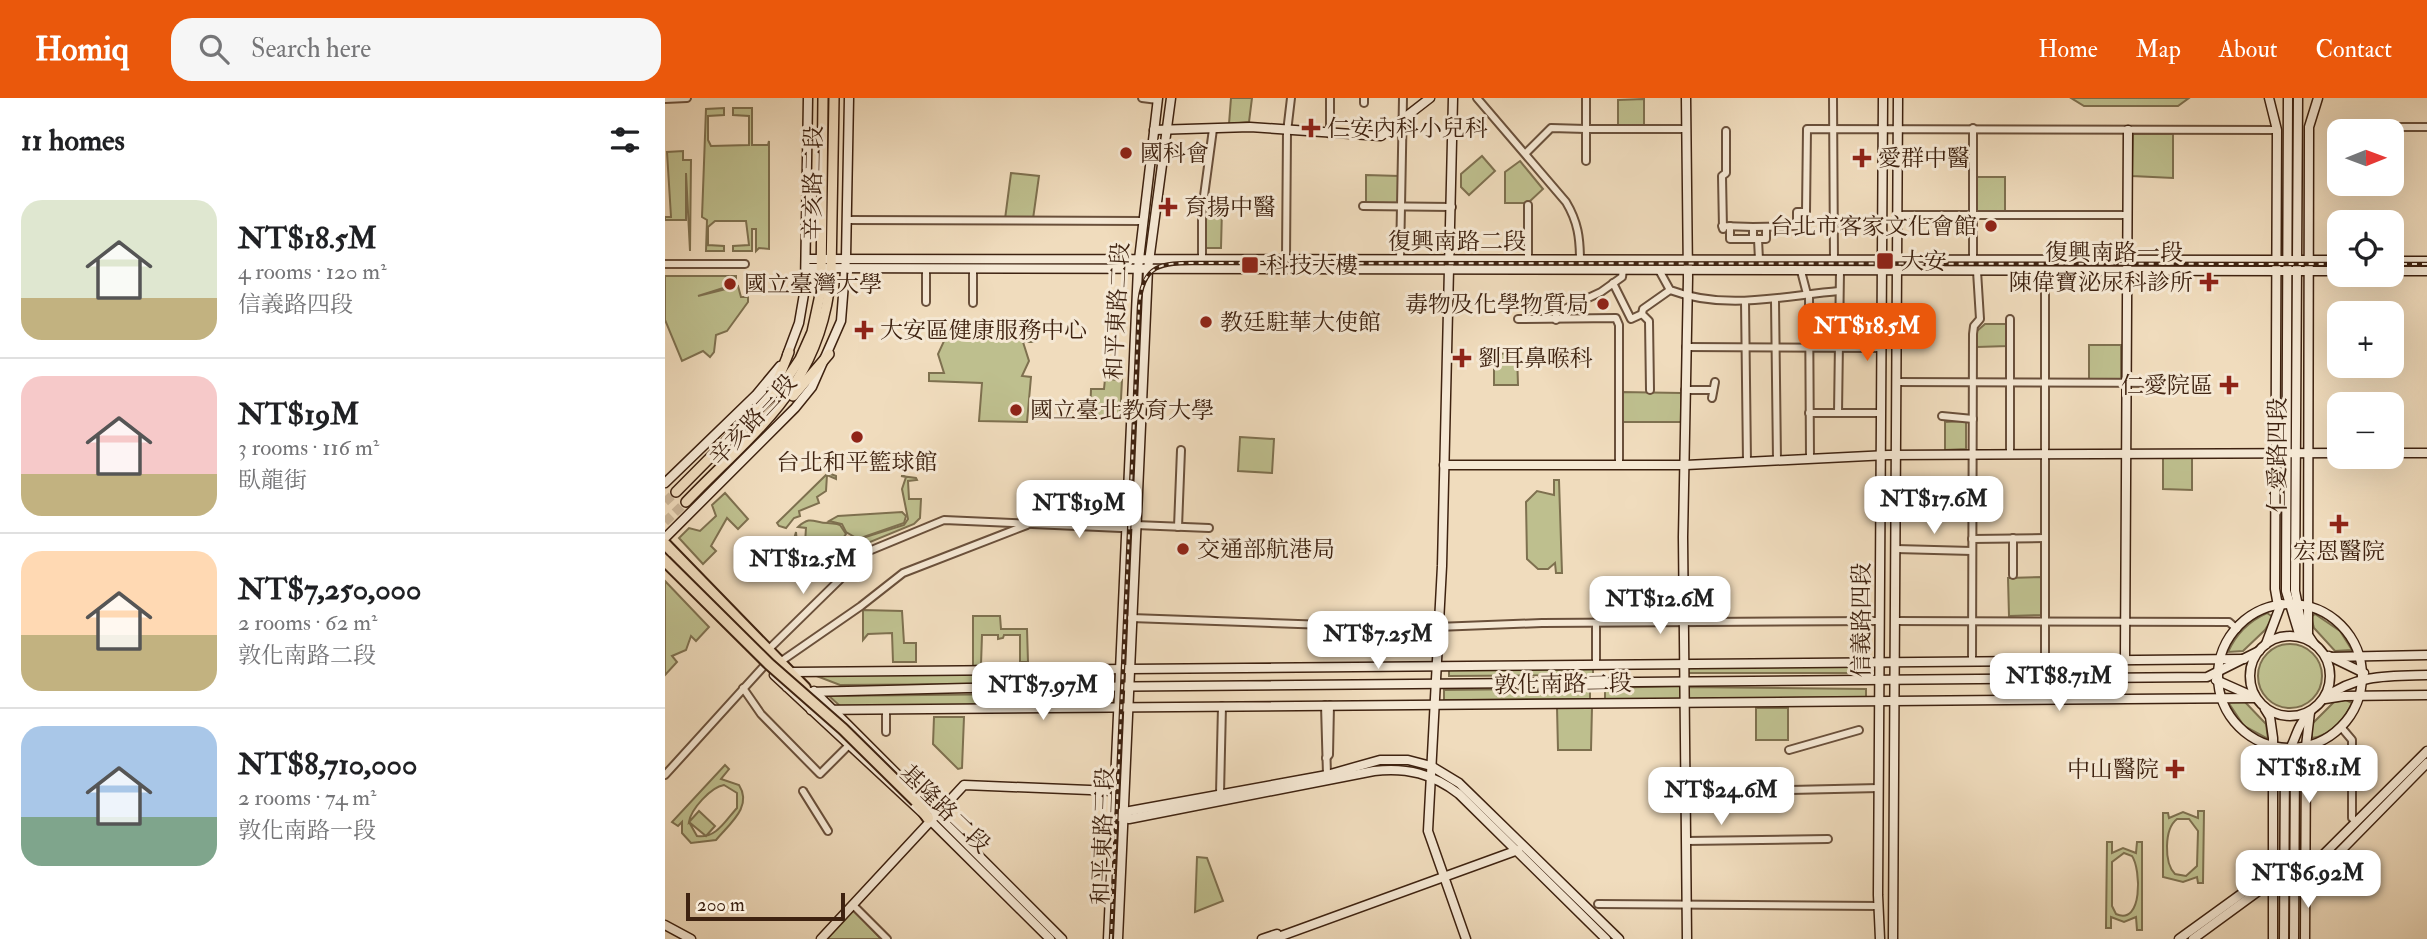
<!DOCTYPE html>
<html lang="en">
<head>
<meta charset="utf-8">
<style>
  body { margin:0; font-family:"IM FELL Double Pica","Noto Serif TC",serif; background:#f6f6f6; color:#202124; height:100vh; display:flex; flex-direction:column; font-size:26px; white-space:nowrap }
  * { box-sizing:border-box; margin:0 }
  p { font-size:23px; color:#757577 }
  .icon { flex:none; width:38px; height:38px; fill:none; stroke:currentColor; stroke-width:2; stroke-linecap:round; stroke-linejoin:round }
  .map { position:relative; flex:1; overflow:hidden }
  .side { display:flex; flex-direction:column; background:#fff; width:665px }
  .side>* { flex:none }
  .needle { width:46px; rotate:89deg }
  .tools { position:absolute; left:1662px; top:21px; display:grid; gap:14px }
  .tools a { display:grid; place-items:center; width:77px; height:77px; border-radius:14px; background:#fff; box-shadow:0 7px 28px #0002; font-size:35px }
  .scale { position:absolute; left:21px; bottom:18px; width:159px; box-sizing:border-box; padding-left:7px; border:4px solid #3e2210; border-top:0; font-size:19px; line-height:24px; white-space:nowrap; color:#3e2210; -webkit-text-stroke:5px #f5e8d4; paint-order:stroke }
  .price { position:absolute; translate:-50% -60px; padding:0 16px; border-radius:14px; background:#fff; color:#222; font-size:23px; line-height:46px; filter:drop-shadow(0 2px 4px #0008) }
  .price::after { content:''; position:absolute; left:50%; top:42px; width:21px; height:16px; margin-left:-10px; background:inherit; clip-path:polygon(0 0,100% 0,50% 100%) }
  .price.active { background:#ea580c; color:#fff }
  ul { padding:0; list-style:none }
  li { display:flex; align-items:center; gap:21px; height:175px; padding:0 21px }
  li+li { border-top:2px solid #e0e0e0 }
  li span { display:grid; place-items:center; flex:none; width:196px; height:140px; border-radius:21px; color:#555 }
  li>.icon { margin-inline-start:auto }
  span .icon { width:84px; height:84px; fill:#fffc; stroke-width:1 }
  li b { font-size:30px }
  h2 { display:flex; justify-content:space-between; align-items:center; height:84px; padding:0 21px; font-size:30px }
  header { display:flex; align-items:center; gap:42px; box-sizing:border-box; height:98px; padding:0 35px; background:#ea580c; color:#fff }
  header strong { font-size:33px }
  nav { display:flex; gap:38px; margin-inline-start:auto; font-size:24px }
  .search { width:490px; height:63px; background:#f6f6f6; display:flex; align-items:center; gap:18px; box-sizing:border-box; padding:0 24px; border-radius:21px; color:#757577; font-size:26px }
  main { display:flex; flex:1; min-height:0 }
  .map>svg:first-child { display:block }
  .green { fill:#bebf8e; stroke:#7e704f; stroke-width:2; fill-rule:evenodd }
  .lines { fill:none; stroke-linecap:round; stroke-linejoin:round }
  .primary-tunnel { stroke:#ccb79a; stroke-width:9; stroke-dasharray:9 4.5; stroke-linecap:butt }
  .street-casing { stroke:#6a503b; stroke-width:10 }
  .secondary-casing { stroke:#3e2210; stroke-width:11 }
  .primary-casing { stroke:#3e2210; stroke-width:12 }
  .highway-casing { stroke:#3e2210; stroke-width:14 }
  .street { stroke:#f5e8d4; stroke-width:6 }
  .secondary { stroke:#f5e8d4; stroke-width:8 }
  .primary { stroke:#f0dcbd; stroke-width:9 }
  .highway { stroke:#f0dcbd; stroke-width:10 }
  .rail-casing { stroke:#3e2210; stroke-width:4.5 }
  .rail { stroke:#f5e8d4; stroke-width:2; stroke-dasharray:5; stroke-linecap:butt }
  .highway-bridge-casing { stroke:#3e2210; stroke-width:14; stroke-linecap:butt }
  .highway-bridge { stroke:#f0dcbd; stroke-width:10 }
  .poi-dot { fill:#8f2418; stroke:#f5e8d4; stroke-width:2.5 }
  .labels { text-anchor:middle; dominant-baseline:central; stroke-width:6; stroke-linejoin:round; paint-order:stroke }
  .poi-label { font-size:23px; fill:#3e2210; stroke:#f5e8d4; text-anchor:start }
  .street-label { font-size:23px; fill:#3e2210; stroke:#f5e8d4 }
</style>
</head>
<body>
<header>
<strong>Homiq</strong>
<div class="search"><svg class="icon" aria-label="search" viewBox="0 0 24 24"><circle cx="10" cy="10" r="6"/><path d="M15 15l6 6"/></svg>Search here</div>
<nav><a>Home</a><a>Map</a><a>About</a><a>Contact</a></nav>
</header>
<main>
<section class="side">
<h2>11 homes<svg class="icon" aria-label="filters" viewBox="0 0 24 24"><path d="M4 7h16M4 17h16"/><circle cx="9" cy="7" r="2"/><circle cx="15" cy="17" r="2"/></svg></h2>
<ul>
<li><span style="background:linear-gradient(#dfe7d0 70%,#c2b280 0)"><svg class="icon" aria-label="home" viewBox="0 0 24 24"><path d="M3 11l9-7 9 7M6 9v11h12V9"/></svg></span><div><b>NT$18.5M</b><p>4 rooms · 120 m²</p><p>信義路四段</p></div></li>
<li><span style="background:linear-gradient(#f6c9c9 70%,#c2b280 0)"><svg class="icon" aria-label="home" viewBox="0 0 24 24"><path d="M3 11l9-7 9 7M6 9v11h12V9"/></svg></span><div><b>NT$19M</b><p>3 rooms · 116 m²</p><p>臥龍街</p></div></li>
<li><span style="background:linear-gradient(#ffd9b3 60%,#c2b280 0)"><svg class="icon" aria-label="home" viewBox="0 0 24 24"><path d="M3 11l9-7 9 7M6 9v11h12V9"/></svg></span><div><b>NT$7,250,000</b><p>2 rooms · 62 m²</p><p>敦化南路二段</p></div></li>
<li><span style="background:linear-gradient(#a9c7e8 65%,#7fa58c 0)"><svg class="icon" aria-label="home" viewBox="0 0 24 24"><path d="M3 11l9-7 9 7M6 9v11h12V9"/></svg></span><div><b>NT$8,710,000</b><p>2 rooms · 74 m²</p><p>敦化南路一段</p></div></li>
</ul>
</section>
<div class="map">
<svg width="1762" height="841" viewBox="0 0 1762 841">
  <rect width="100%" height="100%" fill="#f0dcbd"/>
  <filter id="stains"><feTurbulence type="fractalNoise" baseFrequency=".00286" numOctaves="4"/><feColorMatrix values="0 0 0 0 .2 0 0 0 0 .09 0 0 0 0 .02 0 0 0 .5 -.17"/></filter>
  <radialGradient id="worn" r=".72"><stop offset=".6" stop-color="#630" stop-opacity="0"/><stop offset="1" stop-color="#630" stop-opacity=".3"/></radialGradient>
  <g class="green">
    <path d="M566,0H587L584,24L564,26Z"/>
    <path d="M1406,0H1524L1513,8H1419Z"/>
    <path d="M979,1V29H953V2Z"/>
    <path d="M59,10V17L43,18V42L46,48L84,47V18L68,17V10H87V47H103L104,43V151L94,150L91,153V131H87V153H68V148L84,147L81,123H50L43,129V147L59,148V153H41L42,122L37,119L41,11Z"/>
    <path d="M1468,36H1508V80L1467,78Z"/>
    <path d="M18,53V62H26L25,153L21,75V122H0V119H6L2,54Z"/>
    <path d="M817,58L830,73L804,97L796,89V76Z"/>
    <path d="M855,63L878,91L863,105H840V74Z"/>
    <path d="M346,75L374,78L368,121H340Z"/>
    <path d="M701,77L734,78L733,105H701Z"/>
    <path d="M1310,79H1340V113H1311Z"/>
    <path d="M543,111H557L556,150H540V115Z"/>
    <path d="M0,178H71V186L33,198L73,188L76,199H83V204L62,233L51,237L49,254L45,259L38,253L17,263L0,222Z"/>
    <path d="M1320,226H1343V248L1312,249V233Z"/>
    <path d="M266,233L369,236V244H358L364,263L357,278L366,279L362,324L314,323L317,285L264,283V275H279L273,256L280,241L266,240Z"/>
    <path d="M1424,247H1456V282L1424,283Z"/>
    <path d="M852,255L853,287H829V256Z"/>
    <path d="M440,281L457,282L455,320H425L426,291H439Z"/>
    <path d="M956,294L1016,295V324H956Z"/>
    <path d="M1301,323V351L1280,352V324Z"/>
    <path d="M575,339L609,341L607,375L573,373Z"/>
    <path d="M1498,357H1527V392L1498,391Z"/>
    <path d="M163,375L171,378V381L162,377L161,393L152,399L154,405L134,413L135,418L129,420L121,430L114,428L112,425Z"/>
    <path d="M236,378L251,380L252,382L243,383L244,401H256L255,420L249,426L200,446L170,476L157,478C144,465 124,452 131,434L132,445H140L141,430L133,429C146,417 149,425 163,425C167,426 171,425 175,427L181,436L166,457L159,461L151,459L148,451L143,454L145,458L154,462L158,471L165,474L178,457L191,451V442L239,427L243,421L237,391L241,379Z"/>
    <path d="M889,382H894L897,475H891L890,465L883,471H873L862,461L861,404L872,393L889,397Z"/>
    <path d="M60,395L83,421L73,431L62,420L46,448L51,453L38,466L14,440L24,430L35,433L51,418L47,407Z"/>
    <path d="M237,414L241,418L239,425L193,441L181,434L177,426L164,423L173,418Z"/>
    <path d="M1377,479L1376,517L1344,518L1343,480Z"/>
    <path d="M0,483L44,529L31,543L26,538L21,552L7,558L12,564L0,577Z"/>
    <path d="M198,512L237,513L239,545H251V564H228L227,535L203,536L198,542Z"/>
    <path d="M1602,515L1608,519L1600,532L1578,553L1563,554C1571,536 1584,523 1602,515Z"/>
    <path d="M1650,516L1675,533L1687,552L1670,553L1649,530L1646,519Z"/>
    <path d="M308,518H335L336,531H362L363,564H355V537H339L338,540L333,541V537H317L316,567L308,568Z"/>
    <circle cx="1625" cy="578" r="32"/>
    <path d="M1201,567V575H1023V569Z"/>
    <path d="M928,570V577L784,578V571Z"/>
    <path d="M446,574L445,585L175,587L149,577Z"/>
    <path d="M1016,588V601H940V590Z"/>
    <path d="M1021,589L1201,591V599L1022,601Z"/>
    <path d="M925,590V601L779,602V592Z"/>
    <path d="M445,595V606L175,608L164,598Z"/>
    <path d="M1681,602L1687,605C1680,621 1665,638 1647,640V626L1669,604Z"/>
    <path d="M1563,604H1580L1601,626L1603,641L1579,628Z"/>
    <path d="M892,609H927L926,652H893Z"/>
    <rect x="1091" y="610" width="32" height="32"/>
    <path d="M269,619H299L297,670L293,671L268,646Z"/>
    <path d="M60,667L64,671L56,681L74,687C88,709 64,726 51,742L26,745L17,735V724L13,728L7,724ZM59,687L72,695V710C60,723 51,741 32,738L24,724L41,738L50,728L34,713L24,724C26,711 46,689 59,687Z"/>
    <path d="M1533,713H1539L1538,785H1533L1532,779L1518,784L1498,779V715H1503L1504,720L1518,714L1533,720ZM1512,721H1524L1533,733L1532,768L1521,778L1510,776C1499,765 1499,731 1512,721Z"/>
    <path d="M1442,744H1447V755L1458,750L1471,755L1472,744H1477V832H1472L1471,819L1459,824L1446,819V830H1441ZM1459,755L1467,758C1476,771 1478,828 1451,816L1447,808V764Z"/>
    <path d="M532,759L542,760L558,803L530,814Z"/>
    <path d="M187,810L216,841H158Z"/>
  </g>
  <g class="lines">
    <g class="primary-tunnel">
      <path d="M0,404L11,394"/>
      <path d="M0,424L21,404"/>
    </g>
    <defs>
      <g id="street">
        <path d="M477,0L493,2"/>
        <path d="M812,0L901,104C913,124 915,140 915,163"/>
        <path d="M1168,0L1169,162"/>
        <path d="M0,1L22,0"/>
        <path d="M699,5V0"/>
        <path d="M1721,29H1762"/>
        <path d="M1061,33V75L1057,78L1058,131L1057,128L1088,129"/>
        <path d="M665,36V0"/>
        <path d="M861,55L886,30L921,31V0"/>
        <path d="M921,63V31H1021"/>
        <path d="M698,108L787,109"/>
        <path d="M1233,117H1462"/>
        <path d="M182,122L478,123"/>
        <path d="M1065,128V141H1088"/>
        <path d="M1093,141H1101V129"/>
        <path d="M537,160V113L548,31"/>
        <path d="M621,161L622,34L626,0"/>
        <path d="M735,162L738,0"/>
        <path d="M863,162V107"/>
        <path d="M1094,162L1093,141H1088V129L1132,128V114H1141L1142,31L1612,32"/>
        <path d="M1308,162V30"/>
        <path d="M0,166H80"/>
        <path d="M994,172L1005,192C1061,213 1117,198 1174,193"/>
        <path d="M1136,173L1142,196"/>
        <path d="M948,185L966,221L977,216"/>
        <path d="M1144,196L1145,360"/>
        <path d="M1080,203L1082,364"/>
        <path d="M1110,203L1112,362"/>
        <path d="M261,204V170"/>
        <path d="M308,205V170"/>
        <path d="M853,221L951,220L954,227V367"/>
        <path d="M891,222V215L936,194L957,179L958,172"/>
        <path d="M1021,249L1217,250"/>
        <path d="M1232,284L1526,285"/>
        <path d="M985,292L984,223L977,216L978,211L1005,192"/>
        <path d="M1020,292H1047"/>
        <path d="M1047,300L1050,284"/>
        <path d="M1144,315H1216"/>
        <path d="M1173,315L1175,173"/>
        <path d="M1277,318L1308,321"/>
        <path d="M1345,356V221"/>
        <path d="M513,429L516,352"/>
        <path d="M1307,441L1380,440"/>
        <path d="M1231,451L1307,453"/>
        <path d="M1348,477V440"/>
        <path d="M466,520L746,530L877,525L1215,523"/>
        <path d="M1230,523L1564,524L1572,531"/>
        <path d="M931,525V566"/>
        <path d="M106,549L204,453L279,422L456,430L471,427L544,430"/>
        <path d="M1380,561V173"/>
        <path d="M118,562L196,508L238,475L362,427"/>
        <path d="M1307,562L1308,236L1309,228L1315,221L1312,173"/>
        <path d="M78,590L96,616L155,676L184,647"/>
        <path d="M660,607L662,677"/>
        <path d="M221,611V634"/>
        <path d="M1676,629L1687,642V720L1691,724"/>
        <path d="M1124,652L1194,632"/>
        <path d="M661,660L664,657L665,607"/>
        <path d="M0,677L99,568"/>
        <path d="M1125,692L1214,690"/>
        <path d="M138,693L163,733"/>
        <path d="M555,696L557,608"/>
        <path d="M1021,743L1163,741"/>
        <path d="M933,806L1213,808"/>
        <path d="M189,808L222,841"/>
      </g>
      <g id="secondary">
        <path d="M788,0L777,468L763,733L801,841"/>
        <path d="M1021,0L1023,180L1018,439L1022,841"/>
        <path d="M1604,0L1612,32L1610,491L1613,508"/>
        <path d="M1623,0L1621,493L1635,539"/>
        <path d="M1633,0L1630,493L1637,528L1649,546"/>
        <path d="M489,32L585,29L716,38L765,0"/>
        <path d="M141,161L1675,162"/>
        <path d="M1727,163H1762"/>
        <path d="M141,170L1675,173"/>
        <path d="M1727,173H1762"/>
        <path d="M122,257L134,225L140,190L143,0"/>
        <path d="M1727,355H1762"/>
        <path d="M779,367H1021L1223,357L1675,355"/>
        <path d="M0,385L91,297L115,268"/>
        <path d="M0,440L130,310L147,289L176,223L181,160L184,0"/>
        <circle cx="1625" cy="578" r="72"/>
        <path d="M1643,535L1644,29L1653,0"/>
        <circle cx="1625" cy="578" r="40"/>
        <path d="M1601,546L1616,506"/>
        <path d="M1664,558L1699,575"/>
        <path d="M1664,559L1762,557"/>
        <path d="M1460,560L1463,32"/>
        <path d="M129,574L1579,561"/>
        <path d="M109,577L263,720L385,841"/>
        <path d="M1551,582L1587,598"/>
        <path d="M122,589L143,594L302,590L1542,579L1594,553"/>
        <path d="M149,593L397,841"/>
        <path d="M1660,600C1691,576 1725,578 1762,577"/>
        <path d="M1660,601L1679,598L1762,597"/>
        <path d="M1600,611L1605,619L1608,640V841"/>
        <path d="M146,612L1590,600"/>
        <path d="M1627,650L1630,662L1629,841"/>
        <path d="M454,715L662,677L715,662H743L766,668L794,685L954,841"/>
        <path d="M454,719L464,721L709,673C742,669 768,676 794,696L941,841"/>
        <path d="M0,827L26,841"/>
        <path d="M156,841L299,687L449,693"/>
        <path d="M443,841L473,170L493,0"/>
        <path d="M453,841L483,171L506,0"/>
        <path d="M597,841L612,836"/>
        <path d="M608,841L853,752"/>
        <path d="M1215,841L1213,797L1218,0"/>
        <path d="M1228,841L1233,0"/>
        <path d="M1514,841L1608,773L1650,765L1762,653"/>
        <path d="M1528,841L1599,789L1650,779L1762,665"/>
        <path d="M1619,841L1620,659C1632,643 1629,631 1645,614"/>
        <path d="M1640,841L1641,648L1645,614"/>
      </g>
      <g id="primary">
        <path d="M109,291L124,254"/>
        <path d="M128,298L164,256"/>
        <path d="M11,394L119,285L135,261L147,234L156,192L158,0"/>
        <path d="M21,404C92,330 156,288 166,177L169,0"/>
      </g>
      <g id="highway">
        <path d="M0,446L140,590"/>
        <path d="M251,703L263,720"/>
      </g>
    </defs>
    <use href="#street" class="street-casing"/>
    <use href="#secondary" class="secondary-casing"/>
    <use href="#primary" class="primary-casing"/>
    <use href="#highway" class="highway-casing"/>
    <use href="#street" class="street"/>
    <use href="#secondary" class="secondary"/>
    <use href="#primary" class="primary"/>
    <use href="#highway" class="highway"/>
    <defs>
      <g id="rail">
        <path d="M1727,166H1762"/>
        <path d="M446,841L474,209C477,158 505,166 546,165L1675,166"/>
      </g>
    </defs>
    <use href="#rail" class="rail-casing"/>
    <use href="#rail" class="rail"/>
    <defs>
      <path id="highway-bridge" d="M0,463L104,566L178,631L251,703"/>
    </defs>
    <use href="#highway-bridge" class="highway-bridge-casing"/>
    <use href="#highway-bridge" class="highway-bridge"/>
  </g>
  <g class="poi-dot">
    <path d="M642.5 19.5h7v7h7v7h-7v7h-7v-7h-7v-7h7z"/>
    <circle cx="461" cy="55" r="7"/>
    <path d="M1193.5 49.5h7v7h7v7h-7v7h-7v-7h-7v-7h7z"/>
    <path d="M499.5 98.5h7v7h7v7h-7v7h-7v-7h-7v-7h7z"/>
    <circle cx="1326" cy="128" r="7"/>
    <rect x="1211" y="154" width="18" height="18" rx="3.5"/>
    <rect x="576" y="158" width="18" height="18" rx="3.5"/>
    <path d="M1540.5 173.5h7v7h7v7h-7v7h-7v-7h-7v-7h7z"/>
    <circle cx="65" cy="186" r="7"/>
    <circle cx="938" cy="206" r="7"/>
    <circle cx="541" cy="224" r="7"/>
    <path d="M195.5 221.5h7v7h7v7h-7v7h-7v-7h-7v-7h7z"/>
    <path d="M793.5 249.5h7v7h7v7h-7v7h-7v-7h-7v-7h7z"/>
    <path d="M1560.5 276.5h7v7h7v7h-7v7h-7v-7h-7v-7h7z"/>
    <circle cx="351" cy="312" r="7"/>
    <circle cx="192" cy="339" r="7"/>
    <path d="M1670.5 415.5h7v7h7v7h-7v7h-7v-7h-7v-7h7z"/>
    <circle cx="518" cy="451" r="7"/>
    <path d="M1506.5 660.5h7v7h7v7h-7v7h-7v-7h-7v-7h7z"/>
  </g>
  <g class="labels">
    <g class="poi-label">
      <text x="662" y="30">仁安內科小兒科</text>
      <text x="475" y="55">國科會</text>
      <text x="1213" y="60">愛群中醫</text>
      <text x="519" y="109">育揚中醫</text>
      <text x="1312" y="128" text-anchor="end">台北市客家文化會館</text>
      <text x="1236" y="163">大安</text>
      <text x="601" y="167">科技大樓</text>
      <text x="1528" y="184" text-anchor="end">陳偉寶泌尿科診所</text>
      <text x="79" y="186">國立臺灣大學</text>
      <text x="924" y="206" text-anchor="end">毒物及化學物質局</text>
      <text x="555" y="224">教廷駐華大使館</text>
      <text x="215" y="232">大安區健康服務中心</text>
      <text x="813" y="260">劉耳鼻喉科</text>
      <text x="1548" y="287" text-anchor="end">仁愛院區</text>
      <text x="365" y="312">國立臺北教育大學</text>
      <text x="192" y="364" text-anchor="middle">台北和平籃球館</text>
      <text x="532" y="451">交通部航港局</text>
      <text x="1674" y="453" text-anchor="middle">宏恩醫院</text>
      <text x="1494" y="671" text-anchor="end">中山醫院</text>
    </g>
    <g class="street-label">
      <text transform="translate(148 85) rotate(-89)">辛亥路二段</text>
      <text x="792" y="143">復興南路二段</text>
      <text x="1449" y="154">復興南路一段</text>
      <text transform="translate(452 213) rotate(-87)">和平東路二段</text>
      <text transform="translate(88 322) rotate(-47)">辛亥路三段</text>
      <text transform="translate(1612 357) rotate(-90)">仁愛路四段</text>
      <text transform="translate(1196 522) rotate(-90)">信義路四段</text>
      <text transform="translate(898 586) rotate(-1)">敦化南路二段</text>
      <text transform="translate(280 711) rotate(44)">基隆路二段</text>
      <text transform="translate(438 738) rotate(-88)">和平東路三段</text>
    </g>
  </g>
  <rect width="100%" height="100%" filter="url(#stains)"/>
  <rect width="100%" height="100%" fill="url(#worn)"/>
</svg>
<div class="tools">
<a><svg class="needle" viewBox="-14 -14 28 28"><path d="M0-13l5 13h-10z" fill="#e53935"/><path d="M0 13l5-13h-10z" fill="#757577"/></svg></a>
<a><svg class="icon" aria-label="locate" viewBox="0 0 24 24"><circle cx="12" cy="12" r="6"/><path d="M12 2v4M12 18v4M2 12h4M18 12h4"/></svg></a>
<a>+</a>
<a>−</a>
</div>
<div class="scale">200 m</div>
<b class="price active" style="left:1202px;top:265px">NT$18.5M</b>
<b class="price" style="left:1269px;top:438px">NT$17.6M</b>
<b class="price" style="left:414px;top:442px">NT$19M</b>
<b class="price" style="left:138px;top:498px">NT$12.5M</b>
<b class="price" style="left:995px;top:538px">NT$12.6M</b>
<b class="price" style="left:713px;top:573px">NT$7.25M</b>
<b class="price" style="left:1394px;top:615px">NT$8.71M</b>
<b class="price" style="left:378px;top:624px">NT$7.97M</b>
<b class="price" style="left:1644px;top:707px">NT$18.1M</b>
<b class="price" style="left:1056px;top:729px">NT$24.6M</b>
<b class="price" style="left:1643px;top:812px">NT$6.92M</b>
</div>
</main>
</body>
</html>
